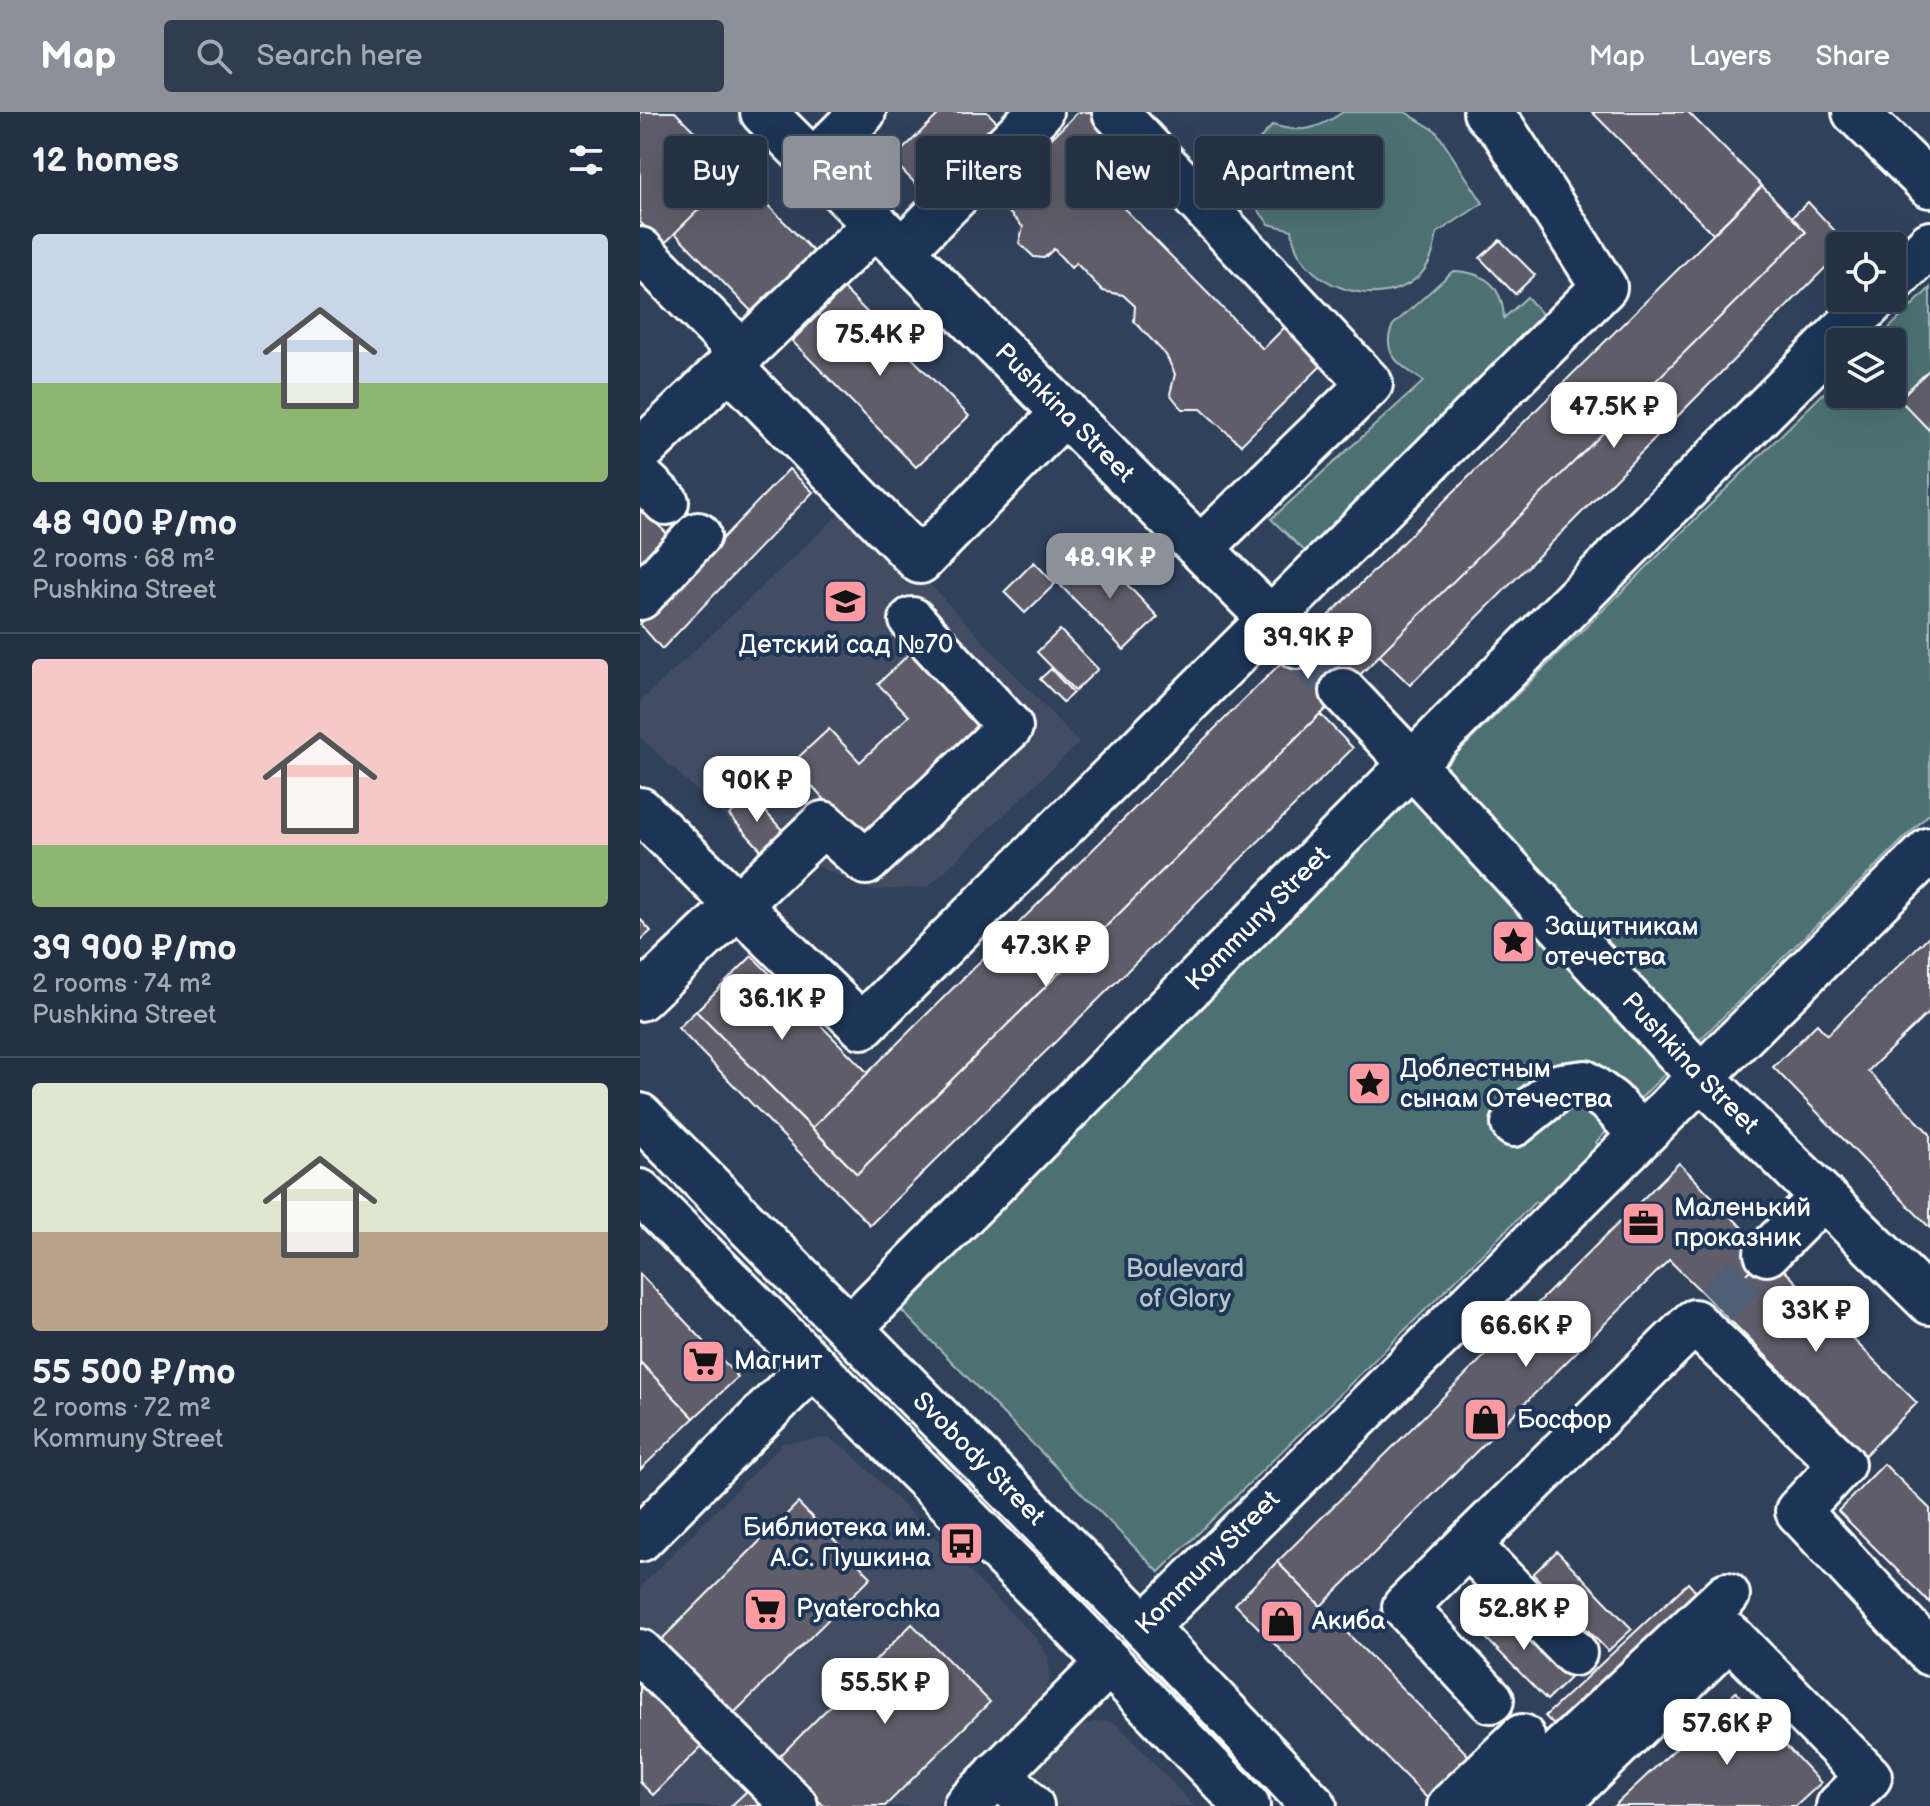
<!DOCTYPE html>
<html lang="en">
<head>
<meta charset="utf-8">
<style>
  body { margin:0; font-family:"Balsamiq Sans",sans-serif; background:#303d50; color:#f1f3f6; height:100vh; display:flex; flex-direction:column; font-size:30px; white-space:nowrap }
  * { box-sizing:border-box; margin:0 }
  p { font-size:26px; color:#a3a9b3 }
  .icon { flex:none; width:44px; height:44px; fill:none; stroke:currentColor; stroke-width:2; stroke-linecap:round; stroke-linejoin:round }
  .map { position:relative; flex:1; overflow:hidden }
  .side { display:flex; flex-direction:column; background:#243145; width:640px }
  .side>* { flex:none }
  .banner { position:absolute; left:24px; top:24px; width:760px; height:72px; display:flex; gap:16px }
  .tools { position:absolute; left:1186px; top:120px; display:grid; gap:16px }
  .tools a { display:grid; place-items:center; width:80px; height:80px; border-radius:8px; background:#243145; box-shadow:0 8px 32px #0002,0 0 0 2px #414c5e; font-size:40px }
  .price { position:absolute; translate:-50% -68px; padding:0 18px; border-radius:16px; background:#fff; color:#222; font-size:26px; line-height:52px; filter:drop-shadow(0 2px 4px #0008) }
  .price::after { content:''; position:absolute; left:50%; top:48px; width:24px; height:18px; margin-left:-12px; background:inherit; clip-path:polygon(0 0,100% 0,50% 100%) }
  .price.on { background:#8c9099; color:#fff }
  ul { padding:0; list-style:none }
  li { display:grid; align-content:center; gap:16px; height:424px; padding:0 32px }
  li+li { border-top:2px solid #414c5e }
  li span { display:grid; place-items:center; height:248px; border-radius:8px; color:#555 }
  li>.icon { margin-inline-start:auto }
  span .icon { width:144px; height:144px; fill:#fffc; stroke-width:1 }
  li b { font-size:34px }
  h2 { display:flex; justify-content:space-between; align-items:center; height:96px; padding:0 32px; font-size:34px }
  .tag { padding:0 28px; border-radius:8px; background:#243145; box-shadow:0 8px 32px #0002,0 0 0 2px #414c5e; font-size:28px; line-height:72px }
  .tag.on { background:#8c9099; color:#fff }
  header { display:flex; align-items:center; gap:48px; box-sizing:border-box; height:112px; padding:0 40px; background:#8c9099; color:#fff }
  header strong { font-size:38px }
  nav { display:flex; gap:44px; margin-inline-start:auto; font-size:28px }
  .search { width:560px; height:72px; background:#303d50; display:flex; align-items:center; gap:20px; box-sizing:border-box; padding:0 28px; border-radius:8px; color:#a3a9b3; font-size:30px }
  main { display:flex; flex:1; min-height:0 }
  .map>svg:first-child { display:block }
  .built { fill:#424d63 }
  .green { fill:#4d7173; stroke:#a6b8b9; stroke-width:2 }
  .building { fill:#5e5d69; stroke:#fff; stroke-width:2 }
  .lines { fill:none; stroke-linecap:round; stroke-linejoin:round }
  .minor-tunnel { stroke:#4f5e74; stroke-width:44; stroke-dasharray:44 22; stroke-linecap:butt }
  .minor-casing { stroke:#fff; stroke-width:50 }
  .major-casing { stroke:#fff; stroke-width:50 }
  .minor { stroke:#1d3557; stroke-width:44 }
  .major { stroke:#1d3557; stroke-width:44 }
  .labels { text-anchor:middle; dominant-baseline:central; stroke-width:8; stroke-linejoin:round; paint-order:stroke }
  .street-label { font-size:26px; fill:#fff; stroke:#1d3557 }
  .poi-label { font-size:26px; fill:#fff; stroke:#1d3557; text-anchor:start }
  .park-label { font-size:26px; fill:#b8c6c7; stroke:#1d3557 }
</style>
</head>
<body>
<header>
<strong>Map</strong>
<div class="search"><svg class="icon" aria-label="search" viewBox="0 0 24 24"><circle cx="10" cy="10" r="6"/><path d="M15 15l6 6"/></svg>Search here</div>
<nav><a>Map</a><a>Layers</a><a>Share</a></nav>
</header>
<main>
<section class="side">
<h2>12 homes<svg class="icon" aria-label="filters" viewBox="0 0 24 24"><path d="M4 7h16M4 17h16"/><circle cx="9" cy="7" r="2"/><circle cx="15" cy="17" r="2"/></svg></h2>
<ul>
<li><span style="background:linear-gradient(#c9d6e8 60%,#8fb573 0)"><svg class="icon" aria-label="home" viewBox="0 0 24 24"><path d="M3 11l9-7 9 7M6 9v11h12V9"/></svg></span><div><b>48 900 ₽/mo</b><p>2 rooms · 68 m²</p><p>Pushkina Street</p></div></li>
<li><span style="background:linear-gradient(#f6c9c9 75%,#8fb573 0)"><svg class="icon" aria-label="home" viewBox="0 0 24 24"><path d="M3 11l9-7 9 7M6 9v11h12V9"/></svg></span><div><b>39 900 ₽/mo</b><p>2 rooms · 74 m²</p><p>Pushkina Street</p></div></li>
<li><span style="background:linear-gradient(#dfe7d0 60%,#b9a48a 0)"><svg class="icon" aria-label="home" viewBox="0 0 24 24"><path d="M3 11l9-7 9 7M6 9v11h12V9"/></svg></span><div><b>55 500 ₽/mo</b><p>2 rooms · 72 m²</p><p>Kommuny Street</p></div></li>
</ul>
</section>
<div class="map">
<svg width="1290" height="1694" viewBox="0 0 1290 1694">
  <rect width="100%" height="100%" fill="#30415c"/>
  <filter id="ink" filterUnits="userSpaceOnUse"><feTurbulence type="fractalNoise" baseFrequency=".0125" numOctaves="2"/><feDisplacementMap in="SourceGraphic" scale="16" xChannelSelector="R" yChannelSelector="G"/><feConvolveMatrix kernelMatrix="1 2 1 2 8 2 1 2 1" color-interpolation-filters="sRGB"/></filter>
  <g filter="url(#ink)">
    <g class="built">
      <path d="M212,390L439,631L288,775L232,778L150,743L116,735L0,625V590Z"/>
      <path d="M188,1326L207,1337L394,1524L408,1544L410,1570L392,1598L296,1694H0V1475L143,1331Z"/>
      <path d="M458,1609L473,1610L487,1622L554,1694H359L423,1629L443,1613Z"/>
    </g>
    <g class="green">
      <path d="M703,0H765L796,19L843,91L797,121C794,138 791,153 778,165C738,201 655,173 652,118L629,112L612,90L623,49L611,36L633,13C662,22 678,17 703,0Z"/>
      <path d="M813,159C845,160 862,173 864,206L887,185L911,212L672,446L631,407L784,269C763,256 739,242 753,213Z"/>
      <path d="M1290,176V701L956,1030L961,1036L902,1094L895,1090L519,1460L256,1193L1200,265V282H1252V230H1235Z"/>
    </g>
    <g class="building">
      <path d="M0,0H35L96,61L23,133L0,110Z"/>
      <path d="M301,0H347L358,11L286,82L252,48Z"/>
      <path d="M438,0H452L483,31L451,63L623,237L650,210L687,248L601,333L561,297H542L530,282L535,262L526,243L494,209L495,194L483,183L463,179L436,151L431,156L414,137L404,146L394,145L379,131L383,115L353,84Z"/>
      <path d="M952,0H1048L1122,74L1073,122Z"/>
      <path d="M96,61L179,145L117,205L35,121Z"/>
      <path d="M1122,74L1166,120L217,1062L172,1016Z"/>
      <path d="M1168,90L1208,133L1200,134V141L770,573L739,543L1166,120L1152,105Z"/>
      <path d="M860,128L895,163L875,182L840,146Z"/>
      <path d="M204,177L329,304L276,355L152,229Z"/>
      <path d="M1290,257V319L1259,287Z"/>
      <path d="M149,357L173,380L22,537L0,512Z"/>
      <path d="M0,396L35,429L0,466Z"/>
      <path d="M456,440L518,505L484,538L421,474Z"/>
      <path d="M394,450L415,472L385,501L364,480Z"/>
      <path d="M420,518L458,557L435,579L397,540Z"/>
      <path d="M274,537L351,618L229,734L151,652L189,617L220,650L269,604L238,572Z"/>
      <path d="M411,557L433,581L423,590L400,567Z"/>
      <path d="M680,602L713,636L230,1113L38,916L56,899L217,1062Z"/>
      <path d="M111,684L145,721L123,740L89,703Z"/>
      <path d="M0,807L11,819L0,829Z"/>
      <path d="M1290,823V899L1228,959L1290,1022V1116L1133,955L1177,912L1187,923Z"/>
      <path d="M112,844L228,961L172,1016L56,899Z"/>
      <path d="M1039,1051L1127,1141L1075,1193L1029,1148L681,1494L637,1450Z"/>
      <path d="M1127,1141L1277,1291L1225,1343L1075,1193Z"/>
      <path d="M0,1162L98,1265L54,1306L0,1250Z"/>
      <path d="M0,1250L54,1306L0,1358Z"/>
      <path d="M1244,1352L1290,1397V1491L1198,1399Z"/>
      <path d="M158,1391L231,1465L93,1602L20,1529Z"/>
      <path d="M917,1439L992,1517L968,1539L893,1462Z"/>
      <path d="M637,1450L835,1650L793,1692L595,1492Z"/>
      <path d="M1048,1471L1068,1493L926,1626L905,1604Z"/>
      <path d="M860,1491L932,1564L907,1588L835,1515Z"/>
      <path d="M272,1512L350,1590L245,1694H184L137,1647Z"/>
      <path d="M0,1566L65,1631L13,1683L0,1670Z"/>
      <path d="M1096,1580L1181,1671L1156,1694H974Z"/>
      <path d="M107,1679L122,1694H91Z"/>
    </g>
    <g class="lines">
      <g class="minor-tunnel">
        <path d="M658,534L703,579"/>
        <path d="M1075,1193L1127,1141"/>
      </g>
      <defs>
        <g id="minor">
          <path id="s1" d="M123,0L658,534"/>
          <path d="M475,0L730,272L561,436"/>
          <path d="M1215,0L1290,73"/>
          <path d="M173,50L223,0"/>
          <path d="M0,138L103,242"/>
          <path d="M262,138L400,0"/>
          <path d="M1252,170L1290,132"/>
          <path d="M90,255L280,449L425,300"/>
          <path d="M0,340L236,112"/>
          <path d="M0,365L26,390"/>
          <path d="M0,485L58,423"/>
          <path d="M703,579L772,652"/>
          <path id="s2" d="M787,669L1060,964L1290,1190"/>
          <path d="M0,698L222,914L964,175L864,19L846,0"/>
          <path d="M0,886L183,712L226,750L370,615L272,508"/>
          <path d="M874,1012L921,974L945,971L971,990L1001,1023"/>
          <path d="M1127,1141L1183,1085"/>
          <path id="s3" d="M210,1216L1236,186"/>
          <path d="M0,1427L173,1253"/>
          <path d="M828,1433L934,1541"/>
          <path d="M505,1515L1290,738"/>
          <path d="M0,1540L155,1694"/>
          <path d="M851,1588L765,1495L1054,1210L1202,1352L1158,1399L1290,1541"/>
          <path d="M358,1661L391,1694"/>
          <path d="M326,1694L469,1551"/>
          <path d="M810,1694L882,1625"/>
          <path d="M862,1694L1087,1483"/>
          <path d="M915,1694L1090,1524L1229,1665L1199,1694"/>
        </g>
        <g id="major">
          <path id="s4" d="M0,1004L505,1515L674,1694"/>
          <path d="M0,1080L417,1497L607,1694"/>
        </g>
      </defs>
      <use href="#minor" class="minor-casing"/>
      <use href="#major" class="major-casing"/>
      <use href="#minor" class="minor"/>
      <use href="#major" class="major"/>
    </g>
  </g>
  <defs>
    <symbol id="school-square" viewBox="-11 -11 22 22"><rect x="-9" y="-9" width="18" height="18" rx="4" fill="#ff9aa2" stroke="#1d3557"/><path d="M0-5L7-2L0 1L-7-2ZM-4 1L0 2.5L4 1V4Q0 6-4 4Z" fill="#111"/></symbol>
    <symbol id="sight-square" viewBox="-11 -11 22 22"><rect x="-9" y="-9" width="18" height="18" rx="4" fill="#ff9aa2" stroke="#1d3557"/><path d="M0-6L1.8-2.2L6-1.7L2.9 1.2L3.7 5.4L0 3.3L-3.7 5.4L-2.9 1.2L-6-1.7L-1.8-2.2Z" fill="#111"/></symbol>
    <symbol id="office-square" viewBox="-11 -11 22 22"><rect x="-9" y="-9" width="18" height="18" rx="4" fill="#ff9aa2" stroke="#1d3557"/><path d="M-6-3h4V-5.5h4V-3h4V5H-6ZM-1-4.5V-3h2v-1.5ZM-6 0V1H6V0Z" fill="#111"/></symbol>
    <symbol id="supermarket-square" viewBox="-11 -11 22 22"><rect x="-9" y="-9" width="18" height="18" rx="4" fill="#ff9aa2" stroke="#1d3557"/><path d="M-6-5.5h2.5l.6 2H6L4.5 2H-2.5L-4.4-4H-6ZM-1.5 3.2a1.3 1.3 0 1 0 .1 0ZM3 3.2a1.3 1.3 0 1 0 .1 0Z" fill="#111"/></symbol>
    <symbol id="shop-square" viewBox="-11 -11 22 22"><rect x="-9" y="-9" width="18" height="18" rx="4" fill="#ff9aa2" stroke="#1d3557"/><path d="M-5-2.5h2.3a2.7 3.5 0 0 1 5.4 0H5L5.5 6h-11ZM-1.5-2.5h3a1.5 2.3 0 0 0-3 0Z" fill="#111"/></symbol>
    <symbol id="bus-square" viewBox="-11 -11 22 22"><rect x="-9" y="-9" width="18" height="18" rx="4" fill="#ff9aa2" stroke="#1d3557"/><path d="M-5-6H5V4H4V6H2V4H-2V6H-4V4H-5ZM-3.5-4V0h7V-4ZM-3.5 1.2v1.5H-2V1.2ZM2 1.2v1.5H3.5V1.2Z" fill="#111"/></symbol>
  </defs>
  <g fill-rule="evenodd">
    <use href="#school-square" x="180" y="464" width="51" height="51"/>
    <use href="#sight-square" x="848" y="804" width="51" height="51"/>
    <use href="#sight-square" x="704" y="946" width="51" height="51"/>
    <use href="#office-square" x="978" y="1086" width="51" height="51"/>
    <use href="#supermarket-square" x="38" y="1224" width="51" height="51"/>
    <use href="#shop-square" x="820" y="1282" width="51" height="51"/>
    <use href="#bus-square" x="296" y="1406" width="51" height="51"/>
    <use href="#supermarket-square" x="100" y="1472" width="51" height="51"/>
    <use href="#shop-square" x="616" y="1484" width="51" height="51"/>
  </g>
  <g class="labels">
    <g class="street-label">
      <text stroke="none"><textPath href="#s1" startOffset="426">Pushkina Street</textPath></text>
      <text stroke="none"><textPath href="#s3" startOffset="578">Kommuny Street</textPath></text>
      <text stroke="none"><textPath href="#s2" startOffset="386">Pushkina Street</textPath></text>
      <text stroke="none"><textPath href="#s4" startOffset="482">Svobody Street</textPath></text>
      <text transform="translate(568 1451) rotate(-45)">Kommuny Street</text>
    </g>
    <g class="poi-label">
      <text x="206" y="533" text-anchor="middle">Детский сад №70</text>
      <text x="905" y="815">Защитникам<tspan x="905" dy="30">отечества</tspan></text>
      <text x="760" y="957">Доблестным<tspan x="760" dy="30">сынам Отечества</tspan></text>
      <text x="1034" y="1096">Маленький<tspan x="1034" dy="30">проказник</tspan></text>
      <text x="94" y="1249">Магнит</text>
      <text x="877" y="1308">Босфор</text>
      <text x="291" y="1416" text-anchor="end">Библиотека им.<tspan x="291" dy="30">А.С. Пушкина</tspan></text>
      <text x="156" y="1497">Pyaterochka</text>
      <text x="672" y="1509">Акиба</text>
    </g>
    <g class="park-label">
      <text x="545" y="1157">Boulevard<tspan x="545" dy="30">of Glory</tspan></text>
    </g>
  </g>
</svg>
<div class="tools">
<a><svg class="icon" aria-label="locate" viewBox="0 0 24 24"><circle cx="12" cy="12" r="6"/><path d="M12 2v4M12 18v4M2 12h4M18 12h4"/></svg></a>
<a><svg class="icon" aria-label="layers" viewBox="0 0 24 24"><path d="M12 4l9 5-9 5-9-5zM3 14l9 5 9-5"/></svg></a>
</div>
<b class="price" style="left:240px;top:266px">75.4K ₽</b>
<b class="price" style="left:974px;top:338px">47.5K ₽</b>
<b class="price on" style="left:470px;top:489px">48.9K ₽</b>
<b class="price" style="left:668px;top:569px">39.9K ₽</b>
<b class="price" style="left:117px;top:712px">90K ₽</b>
<b class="price" style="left:406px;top:877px">47.3K ₽</b>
<b class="price" style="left:142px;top:930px">36.1K ₽</b>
<b class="price" style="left:1176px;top:1242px">33K ₽</b>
<b class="price" style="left:886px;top:1257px">66.6K ₽</b>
<b class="price" style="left:884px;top:1540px">52.8K ₽</b>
<b class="price" style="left:245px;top:1614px">55.5K ₽</b>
<b class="price" style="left:1087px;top:1655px">57.6K ₽</b>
<div class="banner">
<a class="tag">Buy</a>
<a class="tag on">Rent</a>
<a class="tag">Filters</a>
<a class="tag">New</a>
<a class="tag">Apartment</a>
</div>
</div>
</main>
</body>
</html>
